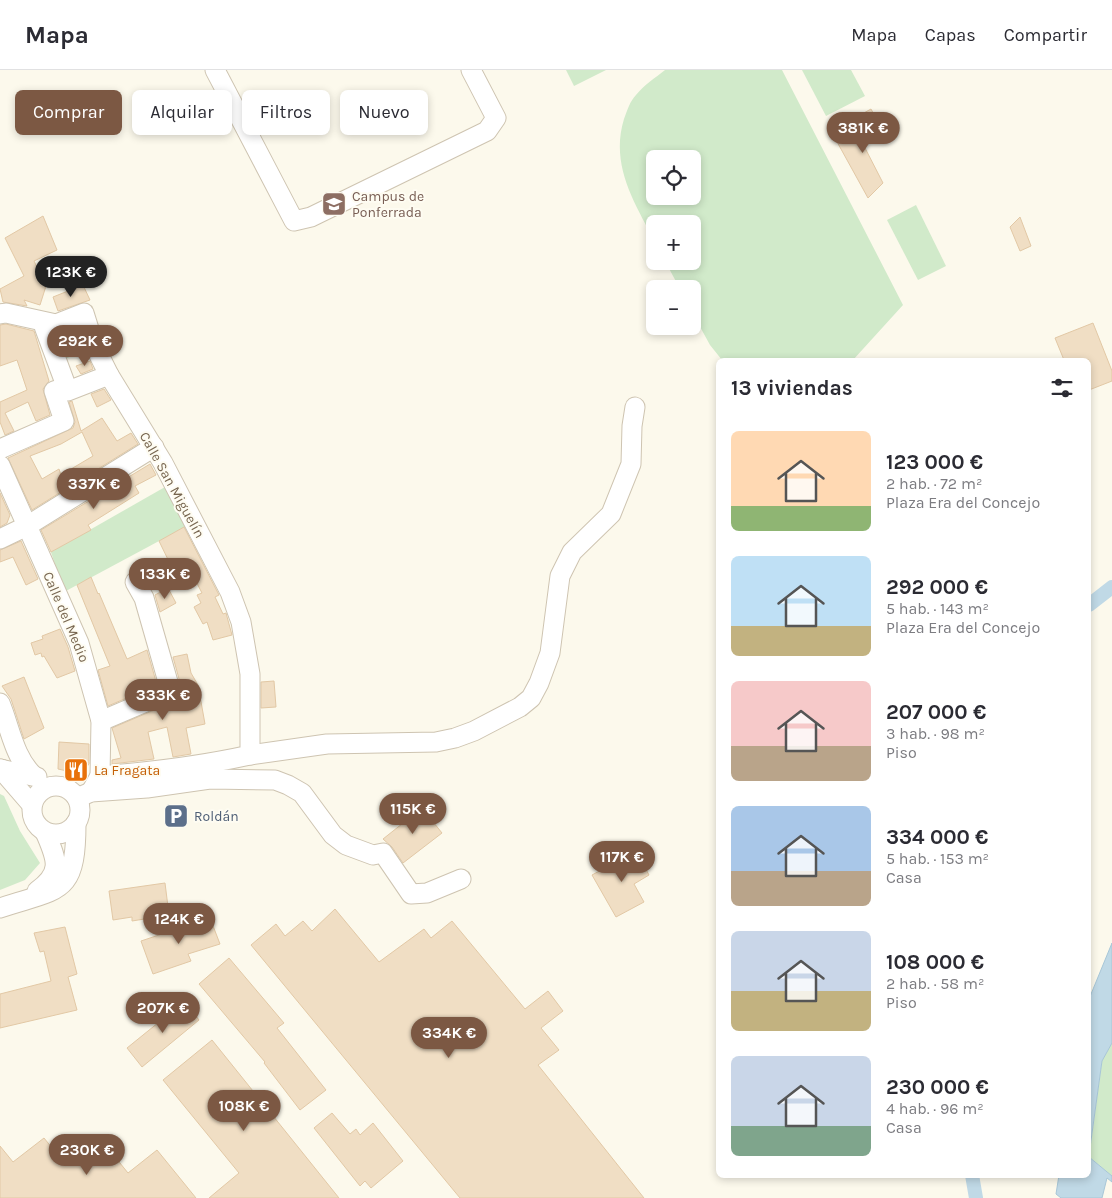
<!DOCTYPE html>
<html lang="es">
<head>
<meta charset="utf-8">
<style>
  body { margin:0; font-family:Karla,sans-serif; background:#f7f7f7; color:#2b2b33; height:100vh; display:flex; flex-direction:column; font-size:19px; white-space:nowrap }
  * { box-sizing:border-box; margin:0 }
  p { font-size:16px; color:#7c7c81 }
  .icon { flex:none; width:28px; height:28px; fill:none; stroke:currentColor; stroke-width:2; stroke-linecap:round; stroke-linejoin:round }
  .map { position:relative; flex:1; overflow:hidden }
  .drawer { position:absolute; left:716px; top:288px; width:375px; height:820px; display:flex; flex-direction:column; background:#fff; border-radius:8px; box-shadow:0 2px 8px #0003 }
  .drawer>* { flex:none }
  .hud { position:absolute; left:15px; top:20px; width:475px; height:45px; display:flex; gap:10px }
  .fabs { position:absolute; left:646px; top:80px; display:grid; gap:10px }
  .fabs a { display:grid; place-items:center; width:55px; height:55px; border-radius:8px; background:#fff; box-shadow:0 2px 8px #0003; font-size:25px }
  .price { position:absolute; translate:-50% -42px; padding:0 11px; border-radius:18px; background:#7c5843; color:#fff; font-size:16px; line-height:32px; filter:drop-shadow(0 1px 2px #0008) }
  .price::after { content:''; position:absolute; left:50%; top:30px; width:15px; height:11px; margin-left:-8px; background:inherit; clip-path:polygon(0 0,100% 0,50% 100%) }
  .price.current { background:#222; color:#fff }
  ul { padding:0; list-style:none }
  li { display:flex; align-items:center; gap:15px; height:125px; padding:0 15px }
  li span { display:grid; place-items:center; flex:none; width:140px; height:100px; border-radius:8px; color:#555 }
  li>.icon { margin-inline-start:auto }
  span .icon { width:60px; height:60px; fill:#fffc; stroke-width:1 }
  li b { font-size:21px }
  h2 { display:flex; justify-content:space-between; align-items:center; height:60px; padding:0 15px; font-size:21px }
  .chip { padding:0 18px; border-radius:8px; background:#fff; box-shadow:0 2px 8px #0003; font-size:18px; line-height:45px }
  .chip.current { background:#7c5843; color:#fff }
  header { display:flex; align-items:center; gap:30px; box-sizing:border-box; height:70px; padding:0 25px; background:#fff; border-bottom:1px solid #e1e1e2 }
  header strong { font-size:24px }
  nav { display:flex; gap:28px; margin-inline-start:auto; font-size:18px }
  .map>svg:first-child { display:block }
  .green { fill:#d1eaca; fill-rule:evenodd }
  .water { fill:#c0d9e6; stroke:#a7c6d7 }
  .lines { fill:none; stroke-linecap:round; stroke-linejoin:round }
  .canal { stroke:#c0d9e6; stroke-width:14 }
  .building { fill:#f0dec4; stroke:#e2c8a5; fill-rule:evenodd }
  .minor-casing { stroke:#cec4b1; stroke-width:21 }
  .minor { stroke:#fff; stroke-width:19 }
  .labels { text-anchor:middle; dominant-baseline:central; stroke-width:4; stroke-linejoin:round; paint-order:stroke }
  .education-label { font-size:14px; fill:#785e54; stroke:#fefcf2; text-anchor:start }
  .street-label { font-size:14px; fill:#77654f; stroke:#fefcf2 }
  .food-label { font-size:14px; fill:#c56008; stroke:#fefcf2; text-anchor:start }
  .service-label { font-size:14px; fill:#4e5e75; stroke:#fefcf2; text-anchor:start }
</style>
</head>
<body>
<header>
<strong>Mapa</strong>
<nav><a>Mapa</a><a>Capas</a><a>Compartir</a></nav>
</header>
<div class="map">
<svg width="1112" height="1128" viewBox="0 0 1112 1128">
  <rect width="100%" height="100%" fill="#fcf9ec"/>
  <g class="green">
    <path d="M566,0H606L574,16Z"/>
    <path d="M665,0H782L903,235L853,290H722L710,275L693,244L692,219H680L665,191H692V154H655V172C634,132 610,95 624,49C627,41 630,31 636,25C644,15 655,8 665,0ZM655,89H692V126H655Z"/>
    <path d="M802,0H851L865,26L826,46Z"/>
    <path d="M916,135L946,196L918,210L887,150Z"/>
    <path d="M74,254L86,279L63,290L52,264Z"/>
    <path d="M165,417L187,456L64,522L51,482Z"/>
    <path d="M0,724L4,726L20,761L40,793L25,810L0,820Z"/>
    <path d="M1112,973V1106L1089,1087L1102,991Z"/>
  </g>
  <g class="water">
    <path d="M1112,873V973L1102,991L1089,1085V929Z"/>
    <path d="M1089,1087L1112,1106V1112L1107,1108L1102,1128H1061L1056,1124L1059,1105H1089Z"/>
  </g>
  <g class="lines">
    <g class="canal">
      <path d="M1089,535L1112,517"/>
      <path d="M972,1105L976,1128"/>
    </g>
  </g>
  <g class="building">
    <path d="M871,39L885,65L864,76L883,113L868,128L836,70L870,59L862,44Z"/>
    <path d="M43,146L57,180L34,191L46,216L40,235L24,230L27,236L3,232L0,219L24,206L5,168Z"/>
    <path d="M1020,147L1031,176L1020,181L1010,157Z"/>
    <path d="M83,215L90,230L58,241L53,227Z"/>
    <path d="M1093,253L1112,301V311L1089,320V290H1064L1055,268Z"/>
    <path d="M6,254L34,261L49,311L43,319L50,345L36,351L28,332L5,343L14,361L5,365L0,352V332L27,320L17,290L0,296V255Z"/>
    <path d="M90,291L93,299L81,304L76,296Z"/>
    <path d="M104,319L111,330L97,337L91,324Z"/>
    <path d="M72,331L81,361L102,348L117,371L131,363L138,374L32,440L8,388L73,358L75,352L69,332ZM82,362L93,386L61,405L59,399L42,409L30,386L61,374Z"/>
    <path d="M150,394L156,405L135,416L139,423L88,455L91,460L51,482L41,460Z"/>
    <path d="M0,423L10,445L7,453L0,457Z"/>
    <path d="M184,457L219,525L215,527L223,544L226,543L232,565L213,570L207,552L203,554L194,537L201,533L197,525L202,523L189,498L176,506L159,471Z"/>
    <path d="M21,471L38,509L26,515L13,487L0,492V480Z"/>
    <path d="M91,507L98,524L99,523L127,589L147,580L157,615L108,636L98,600L110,596L77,515Z"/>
    <path d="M168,518L176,533L160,542L155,525Z"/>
    <path d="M60,559L68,577L75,601L57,608L44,586L42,587L41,583L35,585L31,573L43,569L42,566Z"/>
    <path d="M187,584L191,603L198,615L205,654L186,658L191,684L173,687L167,657L148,662L154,689L112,694V690L121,688L112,658L166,635L177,628L180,623L181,616L173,587Z"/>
    <path d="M24,607L44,658L24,669L11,629L2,616Z"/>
    <path d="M274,611L276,637L261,638V612Z"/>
    <path d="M59,672L89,674V694L81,704L58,699Z"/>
    <path d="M422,738L442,763L403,793L392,777L383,769Z"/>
    <path d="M636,781L649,805L634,814L644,832L616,847L592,805Z"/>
    <path d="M165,813L169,845L132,851V847L113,850L109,821Z"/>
    <path d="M335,839L379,892L424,859L431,868L452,851L525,939L548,921L563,941L541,958L559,980L538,995L644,1128H460L251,875L276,854L285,866L303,851L312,861Z"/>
    <path d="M210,848L220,874L188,884L191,891L153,904L141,871Z"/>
    <path d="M65,857L77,904L68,907L77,940L0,958V924L51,911L44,881L40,882L34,863Z"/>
    <path d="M229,888L284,953L277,958L326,1020L300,1040L264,993L265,992L199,914Z"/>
    <path d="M185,931L199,950L142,997L127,978Z"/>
    <path d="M212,970L339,1128H209L239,1103L163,1010Z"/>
    <path d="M332,1043L350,1064L356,1059L360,1065L373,1053L403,1091L371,1118L365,1111L360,1116L314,1058Z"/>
    <path d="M99,1067L128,1103L157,1080L196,1128H0V1076L13,1092L44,1068L65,1094Z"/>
  </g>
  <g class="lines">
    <defs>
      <g id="minor">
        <path d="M215,0L294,151L311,147L487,61L496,48L471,0"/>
        <path d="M0,244L6,243L56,254L84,243L94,275L109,305L68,321L42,251"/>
        <path d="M0,379L64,351L54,321L66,317"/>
        <path d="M0,395L79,573L101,651L100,706"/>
        <path d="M0,469L27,456L154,377"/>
        <path d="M0,633C10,657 14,688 34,706"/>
        <path d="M101,651L162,625L170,619L144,528L135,512"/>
        <path d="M250,685L327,674L436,672L455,668L474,661L520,637L531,628L539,613L550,583L560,506L572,482L611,444L631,394L632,356L635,337"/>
        <path d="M0,699L37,707"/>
        <path d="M1,699L32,735"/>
        <circle cx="56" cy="740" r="24"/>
        <path d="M91,722L100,706C151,702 200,696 250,685V604L241,552L230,522L163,393L109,305"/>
        <path d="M77,728L91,722L147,718L210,709L275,710L288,715L302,723L333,765L346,775L373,785L383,783L411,824L427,823L461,809"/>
        <path d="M37,821C64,802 56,788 45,762"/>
        <path d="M0,838C60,818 76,826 76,753"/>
      </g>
    </defs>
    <use href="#minor" class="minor-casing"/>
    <use href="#minor" class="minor"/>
  </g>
  <defs>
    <symbol id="university-square" viewBox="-11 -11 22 22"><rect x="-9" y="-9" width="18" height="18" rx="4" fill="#8d6e63" stroke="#fefcf2"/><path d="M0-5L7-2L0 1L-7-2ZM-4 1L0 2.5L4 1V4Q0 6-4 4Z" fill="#fff"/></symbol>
    <symbol id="restaurant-square" viewBox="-11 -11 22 22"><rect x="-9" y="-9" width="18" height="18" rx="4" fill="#e8710a" stroke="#fefcf2"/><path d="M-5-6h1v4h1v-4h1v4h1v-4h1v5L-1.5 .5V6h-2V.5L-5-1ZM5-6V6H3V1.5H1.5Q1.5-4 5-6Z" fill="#fff"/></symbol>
    <symbol id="parking-square" viewBox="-11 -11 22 22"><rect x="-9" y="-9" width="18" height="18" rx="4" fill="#5c6f8a" stroke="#fefcf2"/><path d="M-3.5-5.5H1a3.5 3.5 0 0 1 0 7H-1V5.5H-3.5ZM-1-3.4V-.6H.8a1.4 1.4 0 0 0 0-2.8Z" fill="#fff"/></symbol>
  </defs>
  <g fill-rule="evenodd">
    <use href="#university-square" x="320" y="120" width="28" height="28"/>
    <use href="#restaurant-square" x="62" y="686" width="28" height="28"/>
    <use href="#parking-square" x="162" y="732" width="28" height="28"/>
  </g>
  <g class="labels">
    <g class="education-label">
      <text x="352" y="126">Campus de<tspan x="352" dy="16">Ponferrada</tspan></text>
    </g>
    <g class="street-label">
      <text transform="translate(172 415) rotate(61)">Calle San Miguelín</text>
      <text transform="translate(66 547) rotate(67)">Calle del Medio</text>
    </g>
    <g class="food-label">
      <text x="94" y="700">La Fragata</text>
    </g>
    <g class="service-label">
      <text x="194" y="746">Roldán</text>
    </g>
  </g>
</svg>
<div class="fabs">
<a><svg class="icon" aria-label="locate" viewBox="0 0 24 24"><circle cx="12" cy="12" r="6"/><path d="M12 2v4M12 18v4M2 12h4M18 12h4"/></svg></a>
<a>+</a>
<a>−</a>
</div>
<b class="price" style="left:863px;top:84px">381K €</b>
<b class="price current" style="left:71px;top:228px">123K €</b>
<b class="price" style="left:85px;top:297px">292K €</b>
<b class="price" style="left:94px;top:440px">337K €</b>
<b class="price" style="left:165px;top:530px">133K €</b>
<b class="price" style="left:163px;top:651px">333K €</b>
<b class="price" style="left:413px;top:765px">115K €</b>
<b class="price" style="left:622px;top:813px">117K €</b>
<b class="price" style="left:179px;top:875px">124K €</b>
<b class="price" style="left:163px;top:964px">207K €</b>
<b class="price" style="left:449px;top:989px">334K €</b>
<b class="price" style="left:244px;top:1062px">108K €</b>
<b class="price" style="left:87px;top:1106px">230K €</b>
<div class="hud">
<a class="chip current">Comprar</a>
<a class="chip">Alquilar</a>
<a class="chip">Filtros</a>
<a class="chip">Nuevo</a>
</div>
<section class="drawer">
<h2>13 viviendas<svg class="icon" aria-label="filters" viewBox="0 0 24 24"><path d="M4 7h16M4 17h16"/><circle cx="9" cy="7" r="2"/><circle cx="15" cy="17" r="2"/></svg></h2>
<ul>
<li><span style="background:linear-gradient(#ffd9b3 75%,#8fb573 0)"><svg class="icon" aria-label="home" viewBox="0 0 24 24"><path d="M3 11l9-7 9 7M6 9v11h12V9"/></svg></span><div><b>123 000 €</b><p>2 hab. · 72 m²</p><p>Plaza Era del Concejo</p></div></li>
<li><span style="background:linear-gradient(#bfe0f5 70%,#c2b280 0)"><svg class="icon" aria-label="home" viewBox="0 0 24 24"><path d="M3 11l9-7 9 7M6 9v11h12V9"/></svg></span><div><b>292 000 €</b><p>5 hab. · 143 m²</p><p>Plaza Era del Concejo</p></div></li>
<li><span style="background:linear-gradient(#f6c9c9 65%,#b9a48a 0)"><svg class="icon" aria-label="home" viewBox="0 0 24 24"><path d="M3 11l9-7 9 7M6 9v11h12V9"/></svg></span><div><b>207 000 €</b><p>3 hab. · 98 m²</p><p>Piso</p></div></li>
<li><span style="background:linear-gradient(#a9c7e8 65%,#b9a48a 0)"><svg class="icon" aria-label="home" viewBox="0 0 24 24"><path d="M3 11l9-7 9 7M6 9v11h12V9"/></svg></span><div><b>334 000 €</b><p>5 hab. · 153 m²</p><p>Casa</p></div></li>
<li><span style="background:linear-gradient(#c9d6e8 60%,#c2b280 0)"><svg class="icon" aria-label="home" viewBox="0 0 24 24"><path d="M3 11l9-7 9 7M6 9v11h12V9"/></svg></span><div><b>108 000 €</b><p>2 hab. · 58 m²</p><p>Piso</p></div></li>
<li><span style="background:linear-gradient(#c9d6e8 70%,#7fa58c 0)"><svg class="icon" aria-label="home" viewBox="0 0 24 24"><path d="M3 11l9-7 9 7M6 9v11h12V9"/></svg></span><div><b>230 000 €</b><p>4 hab. · 96 m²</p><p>Casa</p></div></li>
</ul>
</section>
</div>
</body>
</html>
